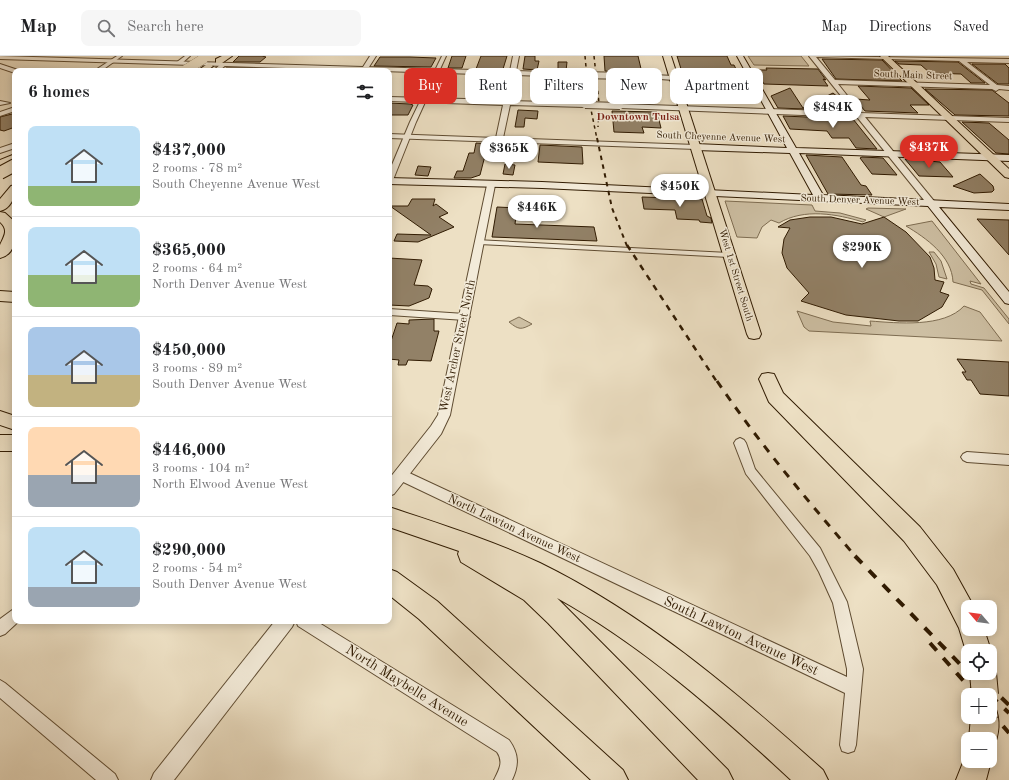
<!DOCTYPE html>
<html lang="en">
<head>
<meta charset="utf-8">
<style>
  body { margin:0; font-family:"Old Standard TT",serif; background:#f6f6f6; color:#202124; height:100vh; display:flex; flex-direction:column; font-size:15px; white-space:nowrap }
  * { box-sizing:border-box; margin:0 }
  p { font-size:13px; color:#757577 }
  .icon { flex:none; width:22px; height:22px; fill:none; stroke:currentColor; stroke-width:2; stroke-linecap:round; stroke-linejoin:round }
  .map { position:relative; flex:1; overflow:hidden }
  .details { position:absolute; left:12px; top:12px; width:380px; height:556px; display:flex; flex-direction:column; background:#fff; border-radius:8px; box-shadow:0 2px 10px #0003 }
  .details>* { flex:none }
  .top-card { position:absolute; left:404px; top:12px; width:380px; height:36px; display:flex; gap:8px }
  .needle { width:26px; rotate:298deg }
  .buttons { position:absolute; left:961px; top:544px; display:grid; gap:8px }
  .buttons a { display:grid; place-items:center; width:36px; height:36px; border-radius:8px; background:#fff; box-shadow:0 2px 10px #0003; font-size:20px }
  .price { position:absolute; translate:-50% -34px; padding:0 9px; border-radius:14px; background:#fff; color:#222; font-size:13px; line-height:26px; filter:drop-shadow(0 1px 2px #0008) }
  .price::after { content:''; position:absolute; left:50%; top:24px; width:12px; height:9px; margin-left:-6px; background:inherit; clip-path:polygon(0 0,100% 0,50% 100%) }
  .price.current { background:#d93025; color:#fff }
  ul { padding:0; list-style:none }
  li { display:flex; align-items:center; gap:12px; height:100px; padding:0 16px }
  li+li { border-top:1px solid #e0e0e0 }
  li span { display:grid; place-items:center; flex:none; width:112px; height:80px; border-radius:8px; color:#555 }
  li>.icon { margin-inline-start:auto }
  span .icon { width:48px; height:48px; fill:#fffc; stroke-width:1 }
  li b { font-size:17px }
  h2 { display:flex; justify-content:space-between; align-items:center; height:48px; padding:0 16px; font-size:17px }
  .chip { padding:0 14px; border-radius:8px; background:#fff; box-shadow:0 2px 10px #0003; font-size:14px; line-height:36px }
  .chip.current { background:#d93025; color:#fff }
  header { display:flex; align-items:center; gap:24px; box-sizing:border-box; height:56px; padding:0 20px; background:#fff; border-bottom:1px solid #e0e0e0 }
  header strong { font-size:19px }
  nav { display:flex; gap:22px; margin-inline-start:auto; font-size:14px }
  .search { width:280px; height:36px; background:#f6f6f6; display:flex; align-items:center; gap:10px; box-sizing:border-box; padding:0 14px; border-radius:8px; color:#757577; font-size:15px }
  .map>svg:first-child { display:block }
  .green { fill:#cdbfa3; stroke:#7e6d52 }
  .building { fill:#928167; stroke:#301b02 }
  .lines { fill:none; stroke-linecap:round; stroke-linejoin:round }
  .minor-casing { stroke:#5f4c32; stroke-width:2 }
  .tertiary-casing { stroke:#5f4c32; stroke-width:2 }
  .secondary-casing { stroke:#301b02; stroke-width:2 }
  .primary-casing { stroke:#301b02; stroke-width:2 }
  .motorway-casing { stroke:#301b02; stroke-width:2 }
  .minor { fill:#f3ebd9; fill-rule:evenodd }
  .tertiary { fill:#f3ebd9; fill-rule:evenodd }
  .secondary { fill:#f3ebd9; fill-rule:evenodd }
  .primary { fill:#ede0c4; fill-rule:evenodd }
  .motorway { fill:#ede0c4; fill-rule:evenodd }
  .rail-far4 { stroke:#301b02; stroke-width:1.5; stroke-dasharray:3.5 3.5; stroke-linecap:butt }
  .rail-far3 { stroke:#301b02; stroke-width:2; stroke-dasharray:4.5 4.5; stroke-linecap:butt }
  .rail-far2 { stroke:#301b02; stroke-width:2.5; stroke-dasharray:6 6; stroke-linecap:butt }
  .rail-far1 { stroke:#301b02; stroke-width:3; stroke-dasharray:8 8; stroke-linecap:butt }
  .rail { stroke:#301b02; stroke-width:4; stroke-dasharray:10 10; stroke-linecap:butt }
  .tertiary-bridge-casing { stroke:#5f4c32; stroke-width:8; stroke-linecap:butt }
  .motorway-bridge-far2-casing { stroke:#301b02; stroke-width:10; stroke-linecap:butt }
  .motorway-bridge-far1-casing { stroke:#301b02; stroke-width:14; stroke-linecap:butt }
  .motorway-bridge-casing { stroke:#301b02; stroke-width:28; stroke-linecap:butt }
  .tertiary-bridge { stroke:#f3ebd9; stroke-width:6 }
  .motorway-bridge-far2 { stroke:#ede0c4; stroke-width:10 }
  .motorway-bridge-far1 { stroke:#ede0c4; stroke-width:12 }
  .motorway-bridge { stroke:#ede0c4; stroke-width:26 }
  .labels { text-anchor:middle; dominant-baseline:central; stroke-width:3; stroke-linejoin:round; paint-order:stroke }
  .far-street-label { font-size:10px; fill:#301b02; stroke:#f3ebd9 }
  .far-neighbourhood-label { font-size:11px; font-weight:bold; fill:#7a1f14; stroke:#f3ebd9 }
  .street-label { font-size:12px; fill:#301b02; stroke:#f3ebd9 }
  .near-street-label { font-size:14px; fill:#301b02; stroke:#f3ebd9 }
</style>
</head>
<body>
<header>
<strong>Map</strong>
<div class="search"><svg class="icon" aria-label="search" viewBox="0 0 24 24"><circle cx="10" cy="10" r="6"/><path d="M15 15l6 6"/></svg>Search here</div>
<nav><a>Map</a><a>Directions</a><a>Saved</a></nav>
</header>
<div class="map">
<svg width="1009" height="724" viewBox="0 0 1009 724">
  <rect width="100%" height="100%" fill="#ede0c4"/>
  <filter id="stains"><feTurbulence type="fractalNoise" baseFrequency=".005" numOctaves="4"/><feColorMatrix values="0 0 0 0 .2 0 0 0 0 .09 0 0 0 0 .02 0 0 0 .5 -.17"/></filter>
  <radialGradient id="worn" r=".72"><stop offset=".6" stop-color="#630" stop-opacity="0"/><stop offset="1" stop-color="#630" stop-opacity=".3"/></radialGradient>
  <g class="green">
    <path d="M748,0H801L809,10L754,9Z"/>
    <path d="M495,19L504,20L499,43H488Z"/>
    <path d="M725,145L812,149L815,155L840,157L866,164L863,166C837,158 804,152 779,167L771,164L762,171L757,182L737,181Z"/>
    <path d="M868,152L906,153L884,161L866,153Z"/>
    <path d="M932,165L981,228L970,225L971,228L984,232L1009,263V268L982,234L953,226C952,200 926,182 906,170Z"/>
    <path d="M929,196H934L941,205L947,223L939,221L936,208Z"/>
    <path d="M964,250L980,256L1002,285L809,275L804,271L797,255L833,266L871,270L870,265C897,267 944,272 964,250Z"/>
    <path d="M519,261L532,268C521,274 519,274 509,266Z"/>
  </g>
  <g class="building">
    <path d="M239,0H262L266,1L260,6H233Z"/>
    <path d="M452,0H466L462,12H448Z"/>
    <path d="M481,0H507L503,13H476Z"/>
    <path d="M525,0H535V5H539L537,14L523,13Z"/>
    <path d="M604,0H638L642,17L605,15Z"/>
    <path d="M677,0H727L731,9H734L745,31L686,29Z"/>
    <path d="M380,1H410L436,2L431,11L374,10Z"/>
    <path d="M822,3L882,4L902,25L836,23Z"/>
    <path d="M895,5L958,6L985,27H971L961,18L930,17L921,9L899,8Z"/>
    <path d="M558,6H567L566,15H558Z"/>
    <path d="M972,8H1005L1009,12V28H998Z"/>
    <path d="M226,12H253L251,15H222Z"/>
    <path d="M766,12L818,13L826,24L823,23L828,30L764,28L756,14H767Z"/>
    <path d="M858,30L911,32L929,49H910L918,57L865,55L855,43L870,44Z"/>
    <path d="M790,32L803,52L833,37L845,47L832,54L778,52L771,40Z"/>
    <path d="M925,33L992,34L1009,47V60L955,59Z"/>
    <path d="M389,47L410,48L413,49L408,59H389Z"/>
    <path d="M518,54L538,55L537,63L525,62L524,71H515Z"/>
    <path d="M612,55L657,56L661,72L642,71L644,77L614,76Z"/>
    <path d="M12,58L15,59V71L4,75L0,74V61Z"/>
    <path d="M783,60L853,63L877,93L856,92L849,82H832L827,75L790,73Z"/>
    <path d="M962,66L989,67L1009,84V98L996,97Z"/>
    <path d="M476,87L488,88L480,119L471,122H454L457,115H463L469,97H474Z"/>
    <path d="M540,89L582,91L583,108L538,106Z"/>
    <path d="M806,99L842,101L861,129L866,130L872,139L828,138Z"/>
    <path d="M862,101L883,102L897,119L872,118L860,102Z"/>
    <path d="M905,103L940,106L953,121L919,120Z"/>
    <path d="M505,108L515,109L513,119L503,118Z"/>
    <path d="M418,110L431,111L428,120L415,119Z"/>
    <path d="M980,118L993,130L994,134L992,136L974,137L953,130Z"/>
    <path d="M642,141L702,143L707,160L711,162L712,167L700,166L699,164L677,163L675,154L644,153Z"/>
    <path d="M412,143H435L433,150L436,148L448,157L439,161L454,171L418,186L394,185L397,178L431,179L390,150H408Z"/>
    <path d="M497,151L517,152L515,168L594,171L597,185L492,181Z"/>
    <path d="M810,161H831L862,168L884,161L906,176L930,201L934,212L935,224L944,226L940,236L949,239L942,251L918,265H899L846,259L801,245L809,237L787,212L782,197L784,183L790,172L778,171L790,164Z"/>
    <path d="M977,163L1009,164V199Z"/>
    <path d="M389,202L422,204L414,229L428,230L432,233L429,242L409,250L389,249Z"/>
    <path d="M434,263V275H439L431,305L408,304L406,309H398L399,304L389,303V291L397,267L409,268V264Z"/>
    <path d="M957,303L1009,306V340L980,338L971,324H967L962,316H966Z"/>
  </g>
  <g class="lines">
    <defs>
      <g id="minor">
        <path d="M117,0H122L101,15H94Z"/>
        <path d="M185,0H190L181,8H177V6Z"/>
        <path d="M442,0H446L416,66L393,124L389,126V116L410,66Z"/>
        <path d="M222,7L227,8L219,15H213Z"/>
        <path d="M0,45L10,47L0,49Z"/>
        <path d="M476,184L729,197L733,199L729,201L479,188H476Z"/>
        <path d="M389,253L465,258L470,261L465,264L389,259Z"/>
        <path d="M740,382L744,384L746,387L755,413L820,492L847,546L863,613L856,689L854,695L848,697L842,695L840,689L845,637L397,423L395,419L397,415L401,414L405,415L847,621V613L833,547L819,516L810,500L746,418L734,387L736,384Z"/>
        <path d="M967,396L1009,399V409L967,406L963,404L961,401L963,398Z"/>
        <path d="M15,552V565H19L5,578L0,580V563Z"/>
        <path d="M296,565H316L509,684C519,698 519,709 512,724H494C499,714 504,706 497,696L298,570Z"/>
        <path d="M0,624L5,627L115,718L118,724H96L0,642Z"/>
      </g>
      <g id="tertiary">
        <path d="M0,0L363,11L370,0H376L369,11L510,15L513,0H519L516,15L577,17L580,19L577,21L515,19L510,45L585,47L588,49L585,51L510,49L503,82L696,89L700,91L696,93L389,82V78L496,82L503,49L389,45V41L504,44L509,19L0,3Z"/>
        <path d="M809,0L1009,3V7L967,6L997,29L1009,30V34L999,33L996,35L992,33L838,28L861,57L1009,62V66L865,61L934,145V149H928L857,61L620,52L617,50L620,48L854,56ZM816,1L959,5L990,29L835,24Z"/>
        <path d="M0,8L18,14L19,15H15V17L0,12Z"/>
        <path d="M633,18L674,20L677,22L674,24L631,21L630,20Z"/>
        <path d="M15,51V55L0,60V56Z"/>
        <path d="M15,87V92L0,97V92Z"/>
        <path d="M491,126L495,129L450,359L441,378L394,438L389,440V423L431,370L438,359L487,129Z"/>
        <path d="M275,565H295L292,571L174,724H151L154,717Z"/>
      </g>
      <path id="secondary" d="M737,0H743L796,92L1009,99V105L799,97L823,139L1009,148V154L939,151L1009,236V248L1005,247L928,150L542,132L389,128V122L542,126L813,139L790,97L696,94L692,91L696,88L787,92Z"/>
      <g id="primary">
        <path d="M663,0H671L761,278L759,282L754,283L749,282L747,278Z"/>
        <path d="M880,0H888L1009,113V122L1005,121Z"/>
      </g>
      <g id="motorway">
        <path d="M222,0H232L222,7H216V3Z"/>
        <path d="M209,7L213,10L207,15H197Z"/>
        <path d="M15,98V105L0,111V104Z"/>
        <path d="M15,129C15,140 12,152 0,155V143L11,130Z"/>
        <path d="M0,156L5,157L15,166C15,180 17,198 0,202C0,199 0,193 0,189C4,180 9,174 0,166Z"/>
        <path d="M0,235L15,236V246L0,245Z"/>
        <path d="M768,317L774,318L783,337L920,471L953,513L974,551H968V573H984L991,595L990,597V595H968V602L959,572L937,529L904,485L769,346L759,323L762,318Z"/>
        <path d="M0,355L15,360V374L0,369Z"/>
        <rect x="0" y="379" width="15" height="16"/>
        <path d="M389,451C440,468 491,484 540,507C646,559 736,636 823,714L828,724H791C719,657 643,590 557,542L728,714L733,724H698L548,567L524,544L461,506L458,498L459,495L389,471Z"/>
        <path d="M389,513L397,516L437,545L623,714L628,724H591L419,563L389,539Z"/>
        <path d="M990,649L995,651C1001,665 999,679 993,693L990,694V683H969L971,661H990Z"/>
        <path d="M968,694V705H990V701L991,705L986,724H956Z"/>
      </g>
    </defs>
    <use href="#minor" class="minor-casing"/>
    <use href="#tertiary" class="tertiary-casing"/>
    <use href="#secondary" class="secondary-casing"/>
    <use href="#primary" class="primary-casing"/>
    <use href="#motorway" class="motorway-casing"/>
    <use href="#minor" class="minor"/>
    <use href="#tertiary" class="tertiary"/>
    <use href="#secondary" class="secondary"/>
    <use href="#primary" class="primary"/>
    <use href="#motorway" class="motorway"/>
    <g class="rail-far4">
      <path d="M585,0L589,44L597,83"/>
      <path d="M594,0L599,47L598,71"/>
    </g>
    <path class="rail-far3" d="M597,82L612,152L627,190"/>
    <path class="rail-far2" d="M627,189L717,326"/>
    <path class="rail-far1" d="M717,325C759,387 807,444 856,501"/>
    <g class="rail">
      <path d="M855,500L990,639"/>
      <path d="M930,587L976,639"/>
      <path d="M987,628L1009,649"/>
      <path d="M990,639L1009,657"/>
      <path d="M990,655L1009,677"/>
    </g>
    <defs>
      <g id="tertiary-bridge">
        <path d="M577,19L633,20"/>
        <path d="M585,49L620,50"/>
      </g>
      <path id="motorway-bridge-far2" d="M187,13L203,3"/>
      <path id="motorway-bridge-far1" d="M0,117L15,109"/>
      <path id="motorway-bridge" d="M983,617L985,639"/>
    </defs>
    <use href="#tertiary-bridge" class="tertiary-bridge-casing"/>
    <use href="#motorway-bridge-far2" class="motorway-bridge-far2-casing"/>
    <use href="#motorway-bridge-far1" class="motorway-bridge-far1-casing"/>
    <use href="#motorway-bridge" class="motorway-bridge-casing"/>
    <use href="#tertiary-bridge" class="tertiary-bridge"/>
    <use href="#motorway-bridge-far2" class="motorway-bridge-far2"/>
    <use href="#motorway-bridge-far1" class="motorway-bridge-far1"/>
    <use href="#motorway-bridge" class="motorway-bridge"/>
  </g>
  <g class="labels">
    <g class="far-street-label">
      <text transform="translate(913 19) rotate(2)">South Main Street</text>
      <text transform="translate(721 81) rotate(2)">South Cheyenne Avenue West</text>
      <text transform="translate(860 144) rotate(2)">South Denver Avenue West</text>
      <text transform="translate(736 219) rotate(73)">West 1st Street South</text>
    </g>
    <g class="far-neighbourhood-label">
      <text x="638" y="61">Downtown Tulsa</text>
    </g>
    <g class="street-label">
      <text transform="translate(458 290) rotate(-78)">West Archer Street North</text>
      <text transform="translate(514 473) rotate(25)">North Lawton Avenue West</text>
    </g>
    <g class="near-street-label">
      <text transform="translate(741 580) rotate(25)">South Lawton Avenue West</text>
      <text transform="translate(407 630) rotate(32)">North Maybelle Avenue</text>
    </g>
  </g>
  <rect width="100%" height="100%" filter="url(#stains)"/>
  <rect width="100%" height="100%" fill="url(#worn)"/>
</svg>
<div class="buttons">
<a><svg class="needle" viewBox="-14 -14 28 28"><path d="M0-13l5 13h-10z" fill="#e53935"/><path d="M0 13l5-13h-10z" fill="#757577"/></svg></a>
<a><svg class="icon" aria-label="locate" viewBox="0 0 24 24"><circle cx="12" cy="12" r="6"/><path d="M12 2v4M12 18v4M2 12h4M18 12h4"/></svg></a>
<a>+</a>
<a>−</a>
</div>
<b class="price" style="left:833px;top:73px">$484K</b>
<b class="price current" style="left:929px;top:113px">$437K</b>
<b class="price" style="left:509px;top:114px">$365K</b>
<b class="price" style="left:680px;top:152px">$450K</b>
<b class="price" style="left:537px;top:173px">$446K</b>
<b class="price" style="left:862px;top:213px">$290K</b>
<div class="top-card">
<a class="chip current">Buy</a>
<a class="chip">Rent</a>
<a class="chip">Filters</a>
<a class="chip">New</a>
<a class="chip">Apartment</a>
</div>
<section class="details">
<h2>6 homes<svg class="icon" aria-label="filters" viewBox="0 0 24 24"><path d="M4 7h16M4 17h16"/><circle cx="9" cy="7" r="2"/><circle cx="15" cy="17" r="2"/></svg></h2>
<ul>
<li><span style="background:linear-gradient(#bfe0f5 75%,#8fb573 0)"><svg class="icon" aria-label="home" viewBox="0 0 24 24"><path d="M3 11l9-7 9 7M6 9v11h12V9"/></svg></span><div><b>$437,000</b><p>2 rooms · 78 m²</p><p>South Cheyenne Avenue West</p></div></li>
<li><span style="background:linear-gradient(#bfe0f5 60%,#8fb573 0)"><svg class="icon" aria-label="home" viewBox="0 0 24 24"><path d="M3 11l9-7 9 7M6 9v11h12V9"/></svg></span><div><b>$365,000</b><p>2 rooms · 64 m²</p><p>North Denver Avenue West</p></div></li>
<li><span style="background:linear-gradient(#a9c7e8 60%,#c2b280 0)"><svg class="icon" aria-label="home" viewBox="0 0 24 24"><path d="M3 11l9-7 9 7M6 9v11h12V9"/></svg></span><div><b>$450,000</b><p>3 rooms · 89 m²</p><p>South Denver Avenue West</p></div></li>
<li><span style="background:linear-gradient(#ffd9b3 60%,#9aa5b1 0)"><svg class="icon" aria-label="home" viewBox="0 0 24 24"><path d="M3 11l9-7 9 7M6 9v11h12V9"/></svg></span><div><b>$446,000</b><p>3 rooms · 104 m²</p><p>North Elwood Avenue West</p></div></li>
<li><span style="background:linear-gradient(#bfe0f5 75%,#9aa5b1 0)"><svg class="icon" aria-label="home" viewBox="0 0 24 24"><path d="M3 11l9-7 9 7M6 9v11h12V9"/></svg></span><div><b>$290,000</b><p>2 rooms · 54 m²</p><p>South Denver Avenue West</p></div></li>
</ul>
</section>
</div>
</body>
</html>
